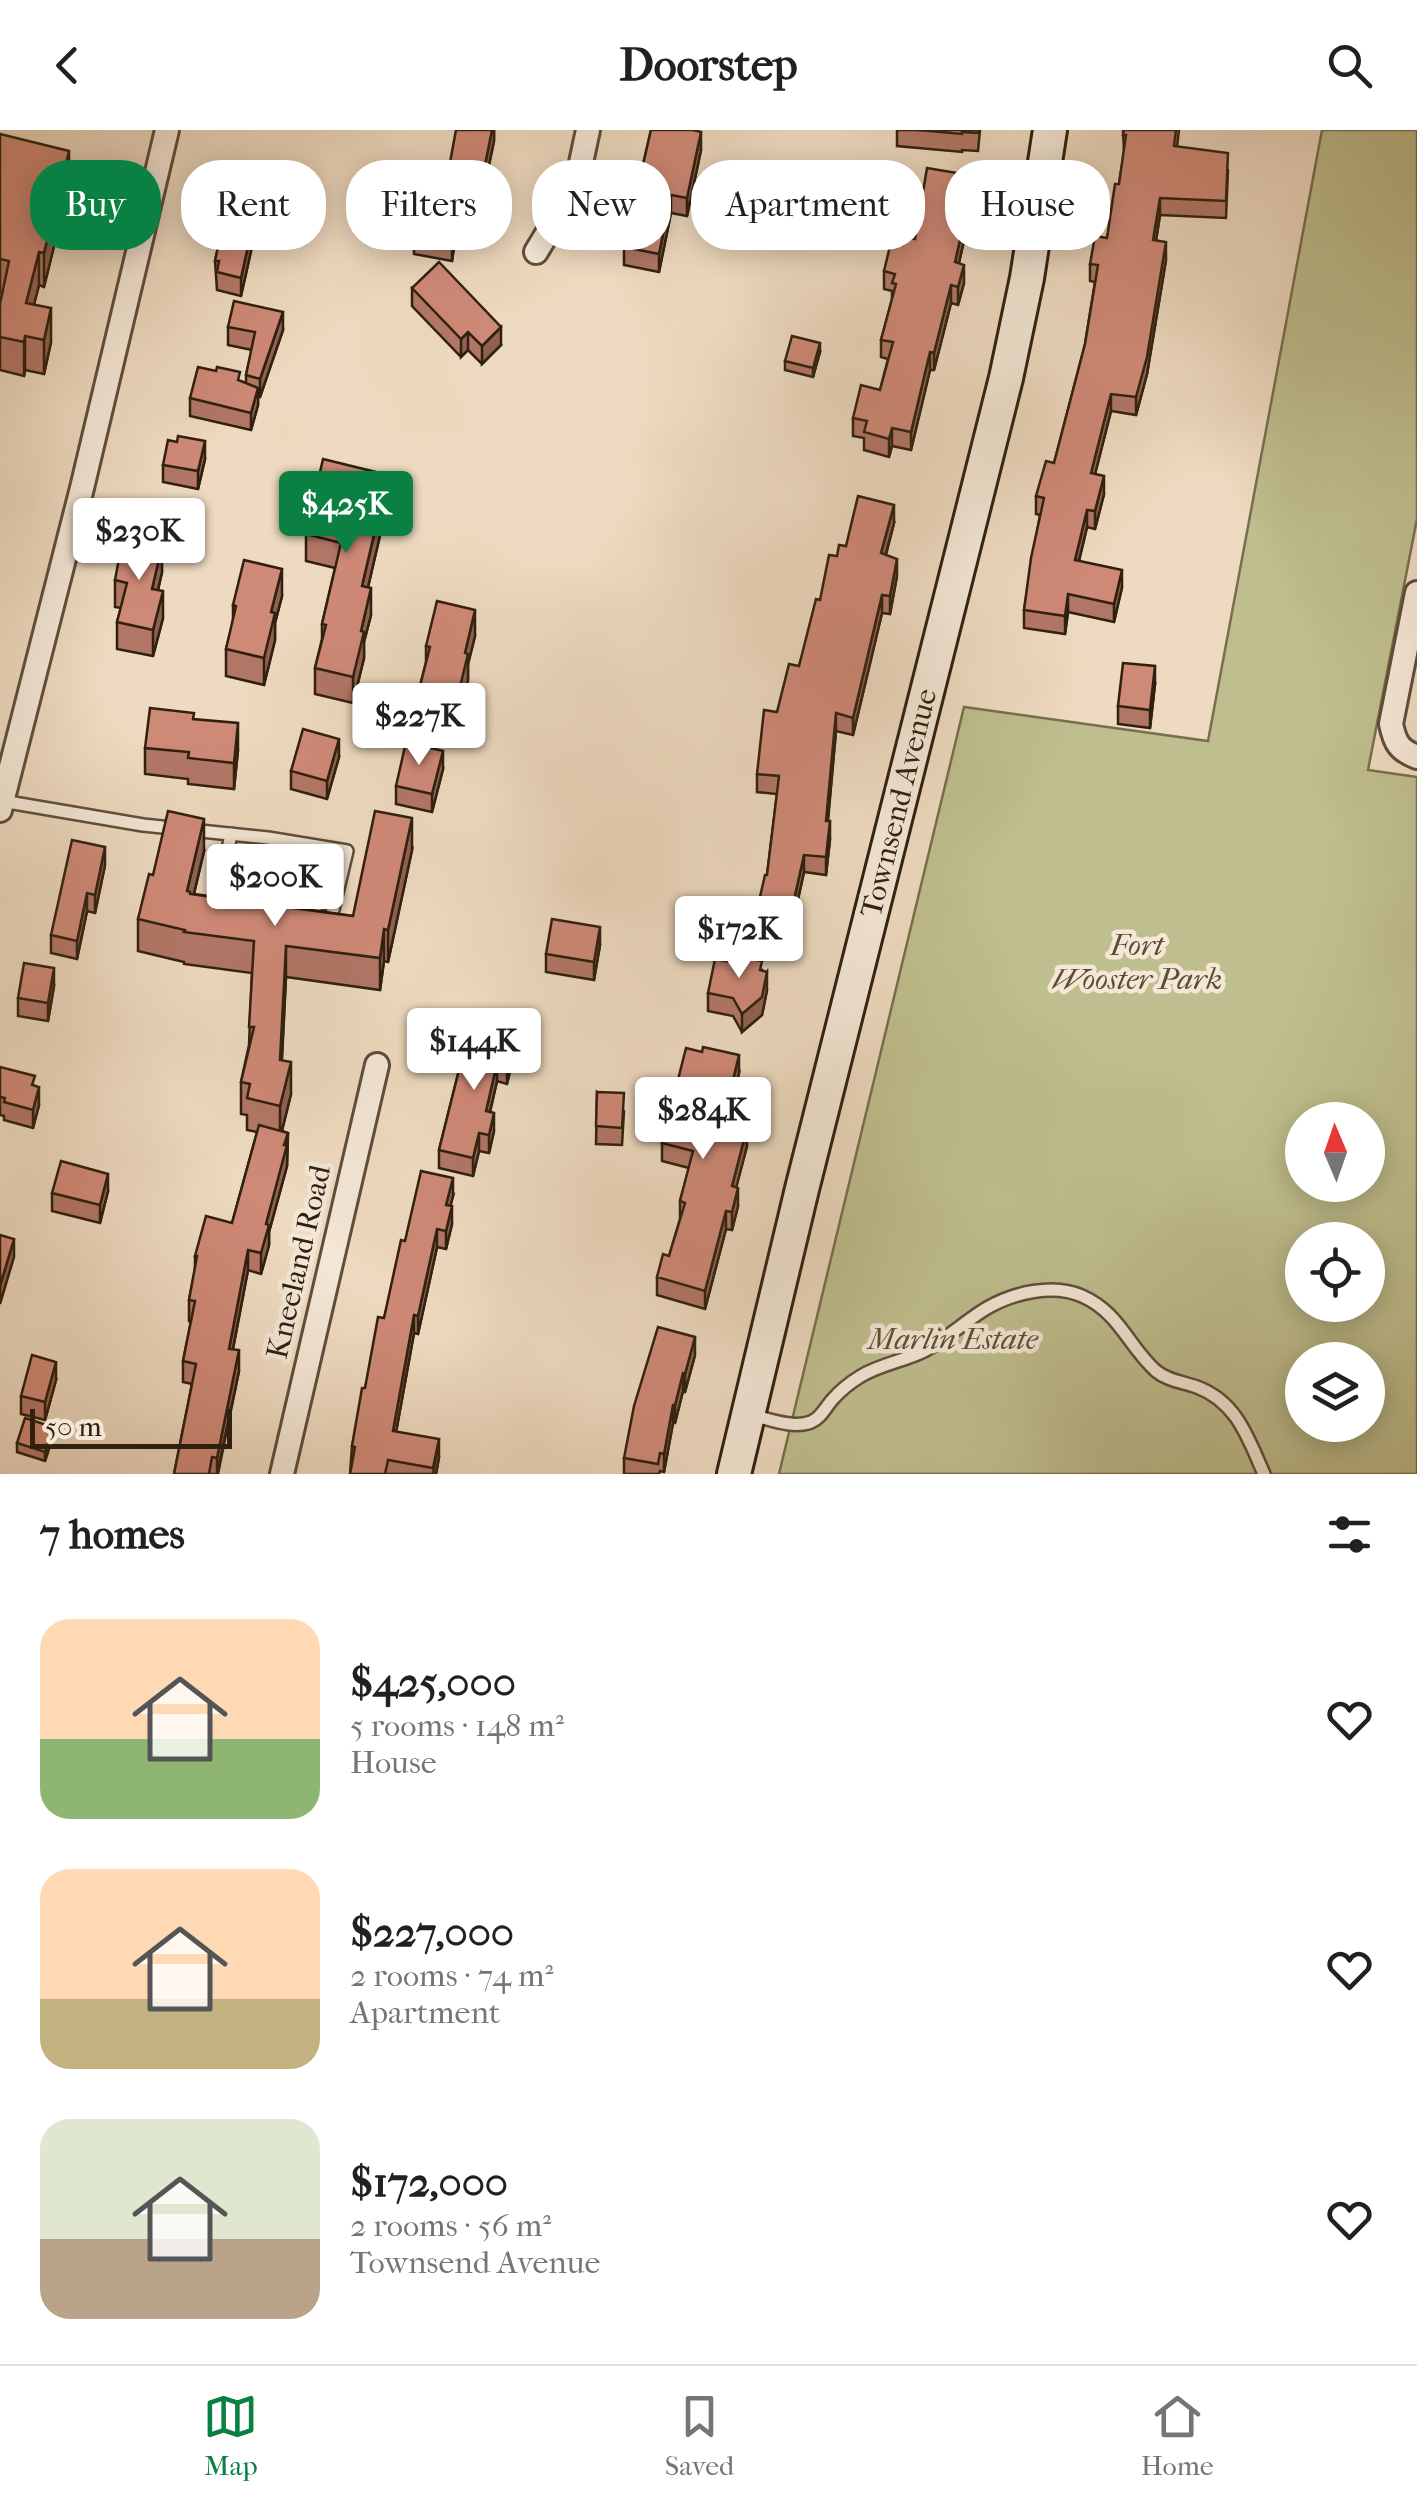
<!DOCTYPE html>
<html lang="en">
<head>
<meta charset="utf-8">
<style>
  body { margin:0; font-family:"IM FELL French Canon",serif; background:#f2f2f2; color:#202124; height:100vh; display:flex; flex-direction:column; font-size:38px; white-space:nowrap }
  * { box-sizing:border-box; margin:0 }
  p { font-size:32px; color:#757577 }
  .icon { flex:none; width:55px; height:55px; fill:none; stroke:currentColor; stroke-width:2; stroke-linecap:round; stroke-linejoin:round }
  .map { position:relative; height:1344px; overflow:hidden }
  .sheet { display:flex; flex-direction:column; background:#fff; flex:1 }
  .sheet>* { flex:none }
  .hud { position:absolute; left:30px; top:30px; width:1358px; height:90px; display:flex; gap:20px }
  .needle { width:65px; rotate:358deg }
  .buttons { position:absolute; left:1285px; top:972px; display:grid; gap:20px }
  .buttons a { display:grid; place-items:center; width:100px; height:100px; border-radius:50%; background:#fff; box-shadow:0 5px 25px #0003; font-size:50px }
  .scale { position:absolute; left:30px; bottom:25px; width:202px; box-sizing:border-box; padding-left:10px; border:5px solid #2f200f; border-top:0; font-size:28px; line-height:35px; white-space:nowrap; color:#2f200f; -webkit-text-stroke:8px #f4e7d6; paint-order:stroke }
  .price { position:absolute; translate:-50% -85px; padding:0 22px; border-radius:10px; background:#fff; color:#222; font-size:32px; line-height:65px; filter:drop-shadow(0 2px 5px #0008) }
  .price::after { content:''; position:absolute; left:50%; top:60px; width:30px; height:22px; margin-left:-15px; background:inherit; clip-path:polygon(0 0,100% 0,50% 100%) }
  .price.selected { background:#0b8043; color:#fff }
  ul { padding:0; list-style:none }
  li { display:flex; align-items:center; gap:30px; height:250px; padding:0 40px }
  li span { display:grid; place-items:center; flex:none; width:280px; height:200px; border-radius:30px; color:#555 }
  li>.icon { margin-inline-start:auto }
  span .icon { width:120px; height:120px; fill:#fffc; stroke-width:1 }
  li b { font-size:42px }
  h2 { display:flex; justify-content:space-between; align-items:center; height:120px; padding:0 40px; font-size:42px }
  .tag { padding:0 35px; border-radius:40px; background:#fff; box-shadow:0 5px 25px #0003; font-size:35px; line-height:90px }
  .tag.selected { background:#0b8043; color:#fff }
  header { display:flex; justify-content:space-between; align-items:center; height:130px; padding:0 40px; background:#fff; font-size:45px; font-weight:700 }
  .dock { display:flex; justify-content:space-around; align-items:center; height:140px; border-top:2px solid #e0e0e0; background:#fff; font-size:28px; color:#757577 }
  .dock a { display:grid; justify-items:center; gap:5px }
  .dock .selected { color:#0b8043 }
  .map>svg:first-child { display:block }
  .green { fill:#bfbe8e; stroke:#776f4e; stroke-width:2.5; fill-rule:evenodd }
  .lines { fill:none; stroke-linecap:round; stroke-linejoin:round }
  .lane-casing { stroke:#5f4e3b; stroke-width:16 }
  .street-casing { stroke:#5f4e3b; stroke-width:28 }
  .secondary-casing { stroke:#2f200f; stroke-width:38 }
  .lane { stroke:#f4e7d6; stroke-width:11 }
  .street { stroke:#f4e7d6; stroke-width:22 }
  .secondary { stroke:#f4e7d6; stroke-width:32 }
  .wall { fill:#b27666; stroke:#2f200f; stroke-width:2.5 }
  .shaded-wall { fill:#916053; stroke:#2f200f; stroke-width:2.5 }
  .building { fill:#cf8977; stroke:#2f200f; stroke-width:2.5 }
  .labels { text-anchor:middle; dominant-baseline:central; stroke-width:9; stroke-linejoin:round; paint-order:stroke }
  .street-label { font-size:30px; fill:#2f200f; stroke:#f4e7d6 }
  .park-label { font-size:30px; font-style:italic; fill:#5a4f35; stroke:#f4e7d6 }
</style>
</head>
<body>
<header><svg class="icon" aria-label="back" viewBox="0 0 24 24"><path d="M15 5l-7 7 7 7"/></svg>Doorstep<svg class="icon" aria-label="search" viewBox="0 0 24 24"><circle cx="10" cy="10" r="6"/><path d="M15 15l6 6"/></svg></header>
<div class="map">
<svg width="1417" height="1344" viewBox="0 0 1417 1344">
  <rect width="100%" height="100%" fill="#eedac0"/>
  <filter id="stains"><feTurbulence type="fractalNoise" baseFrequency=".002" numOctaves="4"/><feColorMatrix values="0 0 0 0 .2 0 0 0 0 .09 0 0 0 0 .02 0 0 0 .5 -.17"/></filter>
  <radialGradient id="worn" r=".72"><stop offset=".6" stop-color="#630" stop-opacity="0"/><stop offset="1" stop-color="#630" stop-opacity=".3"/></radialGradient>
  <path class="green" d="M1322,0H1417V389L1368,640L1417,647V1344H779L964,577L1208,611ZM1302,990H1368V1055H1302ZM1302,1110H1368V1175H1302ZM1302,1230H1368V1295H1302Z"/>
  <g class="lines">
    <defs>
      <g id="lane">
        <path d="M2,671L143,695L268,708L347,721L331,788L323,787"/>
        <path d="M231,704L219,766L261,774"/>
        <path d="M751,1285C769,1289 793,1299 811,1292C821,1288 825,1278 832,1270C839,1262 851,1252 861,1246C881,1234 904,1231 924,1221C947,1209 965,1191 987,1178C1013,1163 1053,1153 1082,1166C1120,1183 1128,1216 1156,1241C1168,1251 1183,1252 1197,1257C1237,1272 1248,1308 1264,1344"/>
      </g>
      <g id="street">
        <path d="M536,122L576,56L588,0"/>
        <path d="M1417,463L1391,594C1395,613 1399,620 1417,627"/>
        <path d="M0,680L82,358L167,0"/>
        <path d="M282,1344L377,935"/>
      </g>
      <path id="secondary" d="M734,1344L802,1059L1006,248L1027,148L1050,0"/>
    </defs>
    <use href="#lane" class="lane-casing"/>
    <use href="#street" class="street-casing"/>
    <use href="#secondary" class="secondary-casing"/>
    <use href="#lane" class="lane"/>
    <use href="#street" class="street"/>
    <use href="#secondary" class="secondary"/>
  </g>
  <g class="wall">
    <path d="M494,0V11L483,63L449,56V38Z"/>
    <path d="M651,0H697L701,20L687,86L671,83L659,142L624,135V117Z"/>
    <path d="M897,0H980L978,21L962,20V22L897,16Z"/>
    <path d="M1123,0H1179L1177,17L1228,40L1226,88L1160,85L1156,111L1166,130L1147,244L1136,285L1111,281L1095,344L1104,364L1095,399L1087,397L1079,431L1122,457L1114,492L1068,482L1065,504L1024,498V480L1040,385L1036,384V366L1054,333L1085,214L1095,152L1090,151V134L1107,108L1119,54L1124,22Z"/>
    <path d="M0,4L69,55L44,157L39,155L34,174L51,212L44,244L25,240L24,246L0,240V174L2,163L0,162Z"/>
    <path d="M981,65L974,108L965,106L959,133L964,153L958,175L951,173L934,240H930L911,320L892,316L889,327L864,320V308L853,306V288L880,260L888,229L881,227V210L892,169V161L884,159V141L902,115L915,109Z"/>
    <path d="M261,76L241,166L217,160L215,131L222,98H220V80Z"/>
    <path d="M459,80L452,131L414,124V106Z"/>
    <path d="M412,158L501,215L482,234L468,220L461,227L412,176Z"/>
    <path d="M228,197L283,200L260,267L258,266V275L251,300L190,286V268L240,251L246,253V245L252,220L228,215Z"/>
    <path d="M820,222L813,247L785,240V231Z"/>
    <path d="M205,329L198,359L163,352V335Z"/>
    <path d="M388,371L368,457L371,485L364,512V528L353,573L315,564V538L322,509V494L335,438L306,431V404Z"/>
    <path d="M894,393L886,425L897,446L890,484L882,483L853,605L836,601L828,691L830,709L826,745L804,742L787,819L754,811V793L767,745L777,664L757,662V644L777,582L799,536L820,470L846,416Z"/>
    <path d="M162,442L158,460L163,488L153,526L117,519V492L121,478L115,477V450Z"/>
    <path d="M282,466L275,493V510L264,555L226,546V519L233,492V475Z"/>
    <path d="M475,506L468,534V550L457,596L419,587V560L426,532V516Z"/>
    <path d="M1155,554L1150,598L1118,594V576Z"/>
    <path d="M194,589L238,620L234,659L188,654V649L145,644V618Z"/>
    <path d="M339,627L327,669L291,659V641Z"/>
    <path d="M443,639L432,682L396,674V656Z"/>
    <path d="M412,720L388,832L384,831L380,860L286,847L282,930L291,964L282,1001L288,1003L287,1036L269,1102V1115L261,1144L248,1140L233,1219L239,1241L218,1344H174L192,1254L183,1252V1231L191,1191H189V1170L195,1140V1126L232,1093L257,1002L247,1000V985L241,984V952L249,915L252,843L184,834V832L138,821V789L153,745L204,721L194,764L353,786Z"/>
    <path d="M105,735L95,783L87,781L77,829L51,823V805Z"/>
    <path d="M600,815L594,850L546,842V824Z"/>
    <path d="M762,840L767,860L762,885L742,902L733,886L708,881V863Z"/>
    <path d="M54,856L48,891L18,886V868Z"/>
    <path d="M469,900L513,929L507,954L497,951L490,982L494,1001L489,1023L479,1021L473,1046L439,1038V1020Z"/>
    <path d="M0,937L35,956L39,975L33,998L4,990V986L0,985Z"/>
    <path d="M739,943L727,993L747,1016L736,1057L738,1076L732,1100L726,1099L705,1179L657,1165V1147L669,1126L680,1089V1071L689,1038L662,1031V1013Z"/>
    <path d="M597,962L624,981L622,1015L596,1014Z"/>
    <path d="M108,1061L100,1093L52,1081V1063Z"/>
    <path d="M453,1066L450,1076L452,1094L446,1119L437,1117L418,1204L414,1203L396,1302L439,1327L436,1344H350L352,1316L365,1258L405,1111Z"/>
    <path d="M695,1225L685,1262L683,1261L675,1293H673L664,1342L660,1341L659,1344H624V1328Z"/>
    <path d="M56,1250L45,1290L21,1284V1266Z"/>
    <path d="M53,1306L45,1331L17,1322V1313Z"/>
  </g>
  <g class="shaded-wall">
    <path d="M492,0H494V11L483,63V45Z"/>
    <path d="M701,2V20L687,86V68Z"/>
    <path d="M69,21V55L44,157V123Z"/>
    <path d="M981,47V65L974,108V90Z"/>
    <path d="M261,58V76L241,166V148Z"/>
    <path d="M459,62V80L452,131V113Z"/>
    <path d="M671,65V83L659,142V124Z"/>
    <path d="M1160,68V85L1153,128V110Z"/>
    <path d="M965,88V106L955,150V132Z"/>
    <path d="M1166,112V130L1147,244L1136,285V267Z"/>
    <path d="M39,122V155L26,206V173Z"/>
    <path d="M964,135V153L958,175V157Z"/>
    <path d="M951,155V173L934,240V223Z"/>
    <path d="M51,178V212L44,244V210Z"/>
    <path d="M283,182V200L260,267V249Z"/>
    <path d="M501,197V215L482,234V216Z"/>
    <path d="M468,202V220L461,227V209Z"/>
    <path d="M25,206V240L24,246V212Z"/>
    <path d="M820,213V222L813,247V238Z"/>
    <path d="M930,222V240L911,320V302Z"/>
    <path d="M258,258V275L251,300V283Z"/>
    <path d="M1111,264V281L1091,360V343Z"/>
    <path d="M892,298V316L889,327V309Z"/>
    <path d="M205,311V329L198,359V341Z"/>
    <path d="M388,345V371L362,483V456Z"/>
    <path d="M1104,346V364L1095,399V381Z"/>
    <path d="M894,375V393L881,441V423Z"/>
    <path d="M1087,380V397L1075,447V430Z"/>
    <path d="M162,416V442L152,486V459Z"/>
    <path d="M897,429V446L890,484V466Z"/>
    <path d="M282,439V466L275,493V510L264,555V528L271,482Z"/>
    <path d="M1122,440V457L1114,492V474Z"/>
    <path d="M371,458V485L364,512V528L353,573V547L361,501Z"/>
    <path d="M163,461V488L153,526V500Z"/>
    <path d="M1068,464V482L1065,504V486Z"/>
    <path d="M882,465V483L853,605V588Z"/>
    <path d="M475,480V506L468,534V550L457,596V569L465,523Z"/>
    <path d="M1155,536V554L1150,598V580Z"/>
    <path d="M836,583V601L826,709V691Z"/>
    <path d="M238,593V620L234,659V633Z"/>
    <path d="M339,609V627L327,669V651Z"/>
    <path d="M443,621V639L432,682V664Z"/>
    <path d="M412,688V720L388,832V800Z"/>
    <path d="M204,689V721L190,780L187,761Z"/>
    <path d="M830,691V709L826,745V727Z"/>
    <path d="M105,717V735L95,783V765Z"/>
    <path d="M804,725V742L787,819V801Z"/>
    <path d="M87,763V781L77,829V811Z"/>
    <path d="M600,797V815L594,850V832Z"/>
    <path d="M384,799V831L380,860V828Z"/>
    <path d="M286,816V847L280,961V930Z"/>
    <path d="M54,838V856L48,891V873Z"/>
    <path d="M767,842V860L762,885L742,902V884Z"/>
    <path d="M513,911V929L507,954V936Z"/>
    <path d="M739,925V943L723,1010V992Z"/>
    <path d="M291,932V964L280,1008V976Z"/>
    <path d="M497,933V951L486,999V981Z"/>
    <path d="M39,957V975L33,998V980Z"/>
    <path d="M494,983V1001L489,1023V1005Z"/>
    <path d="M747,998V1016L732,1074V1056Z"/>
    <path d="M288,1003L287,1036L269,1102V1115L261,1144V1123L266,1094Z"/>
    <path d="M479,1003V1021L473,1046V1028Z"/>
    <path d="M108,1044V1061L100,1093V1075Z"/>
    <path d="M453,1048V1066L446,1093V1075Z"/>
    <path d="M738,1058V1076L732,1100V1082Z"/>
    <path d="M452,1076V1094L446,1119V1101Z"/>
    <path d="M726,1081V1099L705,1179V1161Z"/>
    <path d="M437,1099V1117L418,1204V1186Z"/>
    <path d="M14,1109V1127L0,1174V1156Z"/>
    <path d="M248,1120V1140L229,1239V1219Z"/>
    <path d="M414,1185V1203L393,1319V1301Z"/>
    <path d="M695,1207V1225L685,1262V1244Z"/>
    <path d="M239,1220V1241L217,1344V1328Z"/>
    <path d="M56,1232V1250L45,1290V1272Z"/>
    <path d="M683,1243V1261L675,1293V1275Z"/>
    <path d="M673,1275V1293L664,1342V1324Z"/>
    <path d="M53,1297V1306L45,1331V1322Z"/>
    <path d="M439,1309V1327L436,1344H433Z"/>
  </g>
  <g class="building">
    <path d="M456,0H492L483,45L449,38Z"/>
    <path d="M651,0H693L701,2L687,68L671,65L659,124L624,117Z"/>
    <path d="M918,0H978V3L962,2V4Z"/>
    <path d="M1124,0H1176L1174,16L1228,23L1226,71L1160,68L1153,110L1166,112L1147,227L1136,267L1111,264L1091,343L1104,346L1095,381L1087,380L1075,430L1122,440L1114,474L1068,464L1065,486L1024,480L1031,428L1044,368L1036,366L1046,331L1054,333L1085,214L1098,135L1090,134L1095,106L1107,108L1115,54H1119L1126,5H1123Z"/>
    <path d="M0,4L69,21L44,123L39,122L26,173L51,178L44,210L25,206L24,212L0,207V174L9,131L0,129Z"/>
    <path d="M927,38L981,47L974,90L965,88L955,132L964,135L958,157L951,155L934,223L930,222L911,302L892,298L889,309L864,302L867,291L853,288L861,255L880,260L893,212L881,210L896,154L892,153L895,144L884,141L891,112L902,115L904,107L915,109Z"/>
    <path d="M232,51L261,58L241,148L217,142L219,131H215L225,85L226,81L220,80L226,54L232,56Z"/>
    <path d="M424,56L459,62L452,113L414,106Z"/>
    <path d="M439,132L501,197L482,216L468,202L461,209L412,158Z"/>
    <path d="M234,171L283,182L260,249L246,245L255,202L228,197Z"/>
    <path d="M792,206L820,213L813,238L785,231Z"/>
    <path d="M198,237L216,241L217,237L240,242L238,250L258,258L251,283L190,268Z"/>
    <path d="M178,306L205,311L198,341L163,335L168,310L177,312Z"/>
    <path d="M323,329L388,345L362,456L371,458L361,501L364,502L353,547L315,538L326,495L322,494L341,413L306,404Z"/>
    <path d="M858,366L894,375L881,423L897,429L890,466L882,465L853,588L836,583L826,691H830L826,727L804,725L787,801L754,793L765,745H767L779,646L757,644L764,580L777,582L789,534L799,536L816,469L820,470L829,425L837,426L839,415L846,416Z"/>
    <path d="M123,407L162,416L152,459L163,461L153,500L117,492L127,453L115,450Z"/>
    <path d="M244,430L282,439L271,482L275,483L264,528L226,519L236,476L233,475Z"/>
    <path d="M437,471L475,480L465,523L468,524L457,569L419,560L430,517L426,516Z"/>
    <path d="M1123,533L1155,536L1150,580L1118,576Z"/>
    <path d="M150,578L194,583L193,589L238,593L234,633L188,628L189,622L145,618Z"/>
    <path d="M303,599L339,609L327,651L291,641Z"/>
    <path d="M406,612L443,621L432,664L396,656Z"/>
    <path d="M168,681L204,689L187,761L190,762V764L353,786L375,681L412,688L388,800L384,799L380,828L286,816L280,930L291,932L280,976L247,968L250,954L241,952L254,897H249L254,811L184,802L185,800L138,789L149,744L153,745Z"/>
    <path d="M72,710L105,717L95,765L87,763L77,811L51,805Z"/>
    <path d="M552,789L600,797L594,832L546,824Z"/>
    <path d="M733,825L762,831L760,840L767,842L762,867L742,884L733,868L708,863L715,829L731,832Z"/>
    <path d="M24,833L54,838L48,873L18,868Z"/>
    <path d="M469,900L513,911L507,936L497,933L486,981L494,983L489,1005L479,1003L473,1028L439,1020Z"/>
    <path d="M703,917L739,925L723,992L747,998L732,1056L738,1058L732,1082L726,1081L705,1161L657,1147L663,1124L669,1126L685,1073L680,1071L693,1021L662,1013L686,918L702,922Z"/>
    <path d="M0,937L35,946L32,955L39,957L33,980L4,972L5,968L0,967Z"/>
    <path d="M597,962L624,963L622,998L596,996Z"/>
    <path d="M259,995L288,1003L284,1015H287L266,1094L269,1095L261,1123L248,1120L229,1219L239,1220L217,1328L212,1327L209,1344H174L196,1234L183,1231L195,1171L189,1170L197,1126H195L206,1086L232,1093Z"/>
    <path d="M61,1031L108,1044L100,1075L52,1063Z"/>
    <path d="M421,1041L453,1048L446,1075L452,1076L446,1101L437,1099L418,1186L414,1185L393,1301L439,1309L433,1338L388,1330L385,1344H350L355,1317L352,1316L362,1258H365L378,1187L384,1188L401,1110L405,1111Z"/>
    <path d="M0,1105L14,1109L0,1156Z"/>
    <path d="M658,1197L695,1207L685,1244L683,1243L675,1275H673L664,1324L660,1323L658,1334L624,1328L634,1276Z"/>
    <path d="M32,1225L56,1232L45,1272L21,1266Z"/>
    <path d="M25,1288L53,1297L45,1322L17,1313Z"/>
  </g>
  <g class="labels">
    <g class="street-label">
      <text transform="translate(899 673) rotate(-76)">Townsend Avenue</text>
      <text transform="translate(299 1132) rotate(-77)">Kneeland Road</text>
    </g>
    <g class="park-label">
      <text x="1137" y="815">Fort<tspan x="1137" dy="34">Wooster Park</tspan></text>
      <text x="953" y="1209">Marlin Estate</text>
    </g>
  </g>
  <rect width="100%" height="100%" filter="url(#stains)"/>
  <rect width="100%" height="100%" fill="url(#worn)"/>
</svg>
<div class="buttons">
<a><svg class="needle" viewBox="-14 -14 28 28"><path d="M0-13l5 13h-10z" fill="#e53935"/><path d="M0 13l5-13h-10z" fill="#757577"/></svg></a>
<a><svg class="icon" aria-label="locate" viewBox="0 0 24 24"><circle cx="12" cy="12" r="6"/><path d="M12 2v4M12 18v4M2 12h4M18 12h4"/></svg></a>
<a><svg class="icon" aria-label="layers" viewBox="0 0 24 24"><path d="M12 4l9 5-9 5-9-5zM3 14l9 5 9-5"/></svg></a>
</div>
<div class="scale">50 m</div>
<b class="price selected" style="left:346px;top:426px">$425K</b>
<b class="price" style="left:139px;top:453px">$230K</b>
<b class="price" style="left:419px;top:638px">$227K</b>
<b class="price" style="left:275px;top:799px">$200K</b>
<b class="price" style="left:739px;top:851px">$172K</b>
<b class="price" style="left:474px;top:963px">$144K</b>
<b class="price" style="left:703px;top:1032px">$284K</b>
<div class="hud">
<a class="tag selected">Buy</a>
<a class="tag">Rent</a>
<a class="tag">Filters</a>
<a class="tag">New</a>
<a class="tag">Apartment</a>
<a class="tag">House</a>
</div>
</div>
<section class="sheet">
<h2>7 homes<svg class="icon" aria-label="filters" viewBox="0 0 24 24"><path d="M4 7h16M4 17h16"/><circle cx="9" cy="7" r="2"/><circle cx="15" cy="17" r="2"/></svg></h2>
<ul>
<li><span style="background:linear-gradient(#ffd9b3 60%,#8fb573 0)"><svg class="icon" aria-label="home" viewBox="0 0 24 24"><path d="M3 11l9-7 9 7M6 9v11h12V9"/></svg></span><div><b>$425,000</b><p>5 rooms · 148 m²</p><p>House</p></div><svg class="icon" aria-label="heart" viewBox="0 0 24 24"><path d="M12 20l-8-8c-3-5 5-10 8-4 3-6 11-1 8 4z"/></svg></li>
<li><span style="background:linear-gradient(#ffd9b3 65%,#c2b280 0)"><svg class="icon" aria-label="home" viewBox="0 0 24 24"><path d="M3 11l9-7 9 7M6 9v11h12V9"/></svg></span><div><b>$227,000</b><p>2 rooms · 74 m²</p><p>Apartment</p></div><svg class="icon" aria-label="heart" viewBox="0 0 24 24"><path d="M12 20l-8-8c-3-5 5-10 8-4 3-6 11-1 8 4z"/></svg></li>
<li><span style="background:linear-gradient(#dfe7d0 60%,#b9a48a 0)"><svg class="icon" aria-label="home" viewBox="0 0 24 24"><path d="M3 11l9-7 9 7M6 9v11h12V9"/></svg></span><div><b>$172,000</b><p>2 rooms · 56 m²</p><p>Townsend Avenue</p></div><svg class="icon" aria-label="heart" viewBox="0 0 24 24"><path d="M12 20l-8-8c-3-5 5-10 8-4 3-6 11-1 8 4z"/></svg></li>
</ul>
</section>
<nav class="dock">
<a class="selected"><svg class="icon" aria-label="map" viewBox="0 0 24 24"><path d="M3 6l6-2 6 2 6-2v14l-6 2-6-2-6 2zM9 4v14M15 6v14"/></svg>Map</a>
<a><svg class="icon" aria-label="saved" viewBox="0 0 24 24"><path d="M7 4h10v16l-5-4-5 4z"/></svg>Saved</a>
<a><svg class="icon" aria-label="home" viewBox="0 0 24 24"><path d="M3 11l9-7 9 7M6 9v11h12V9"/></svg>Home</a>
</nav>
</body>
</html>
